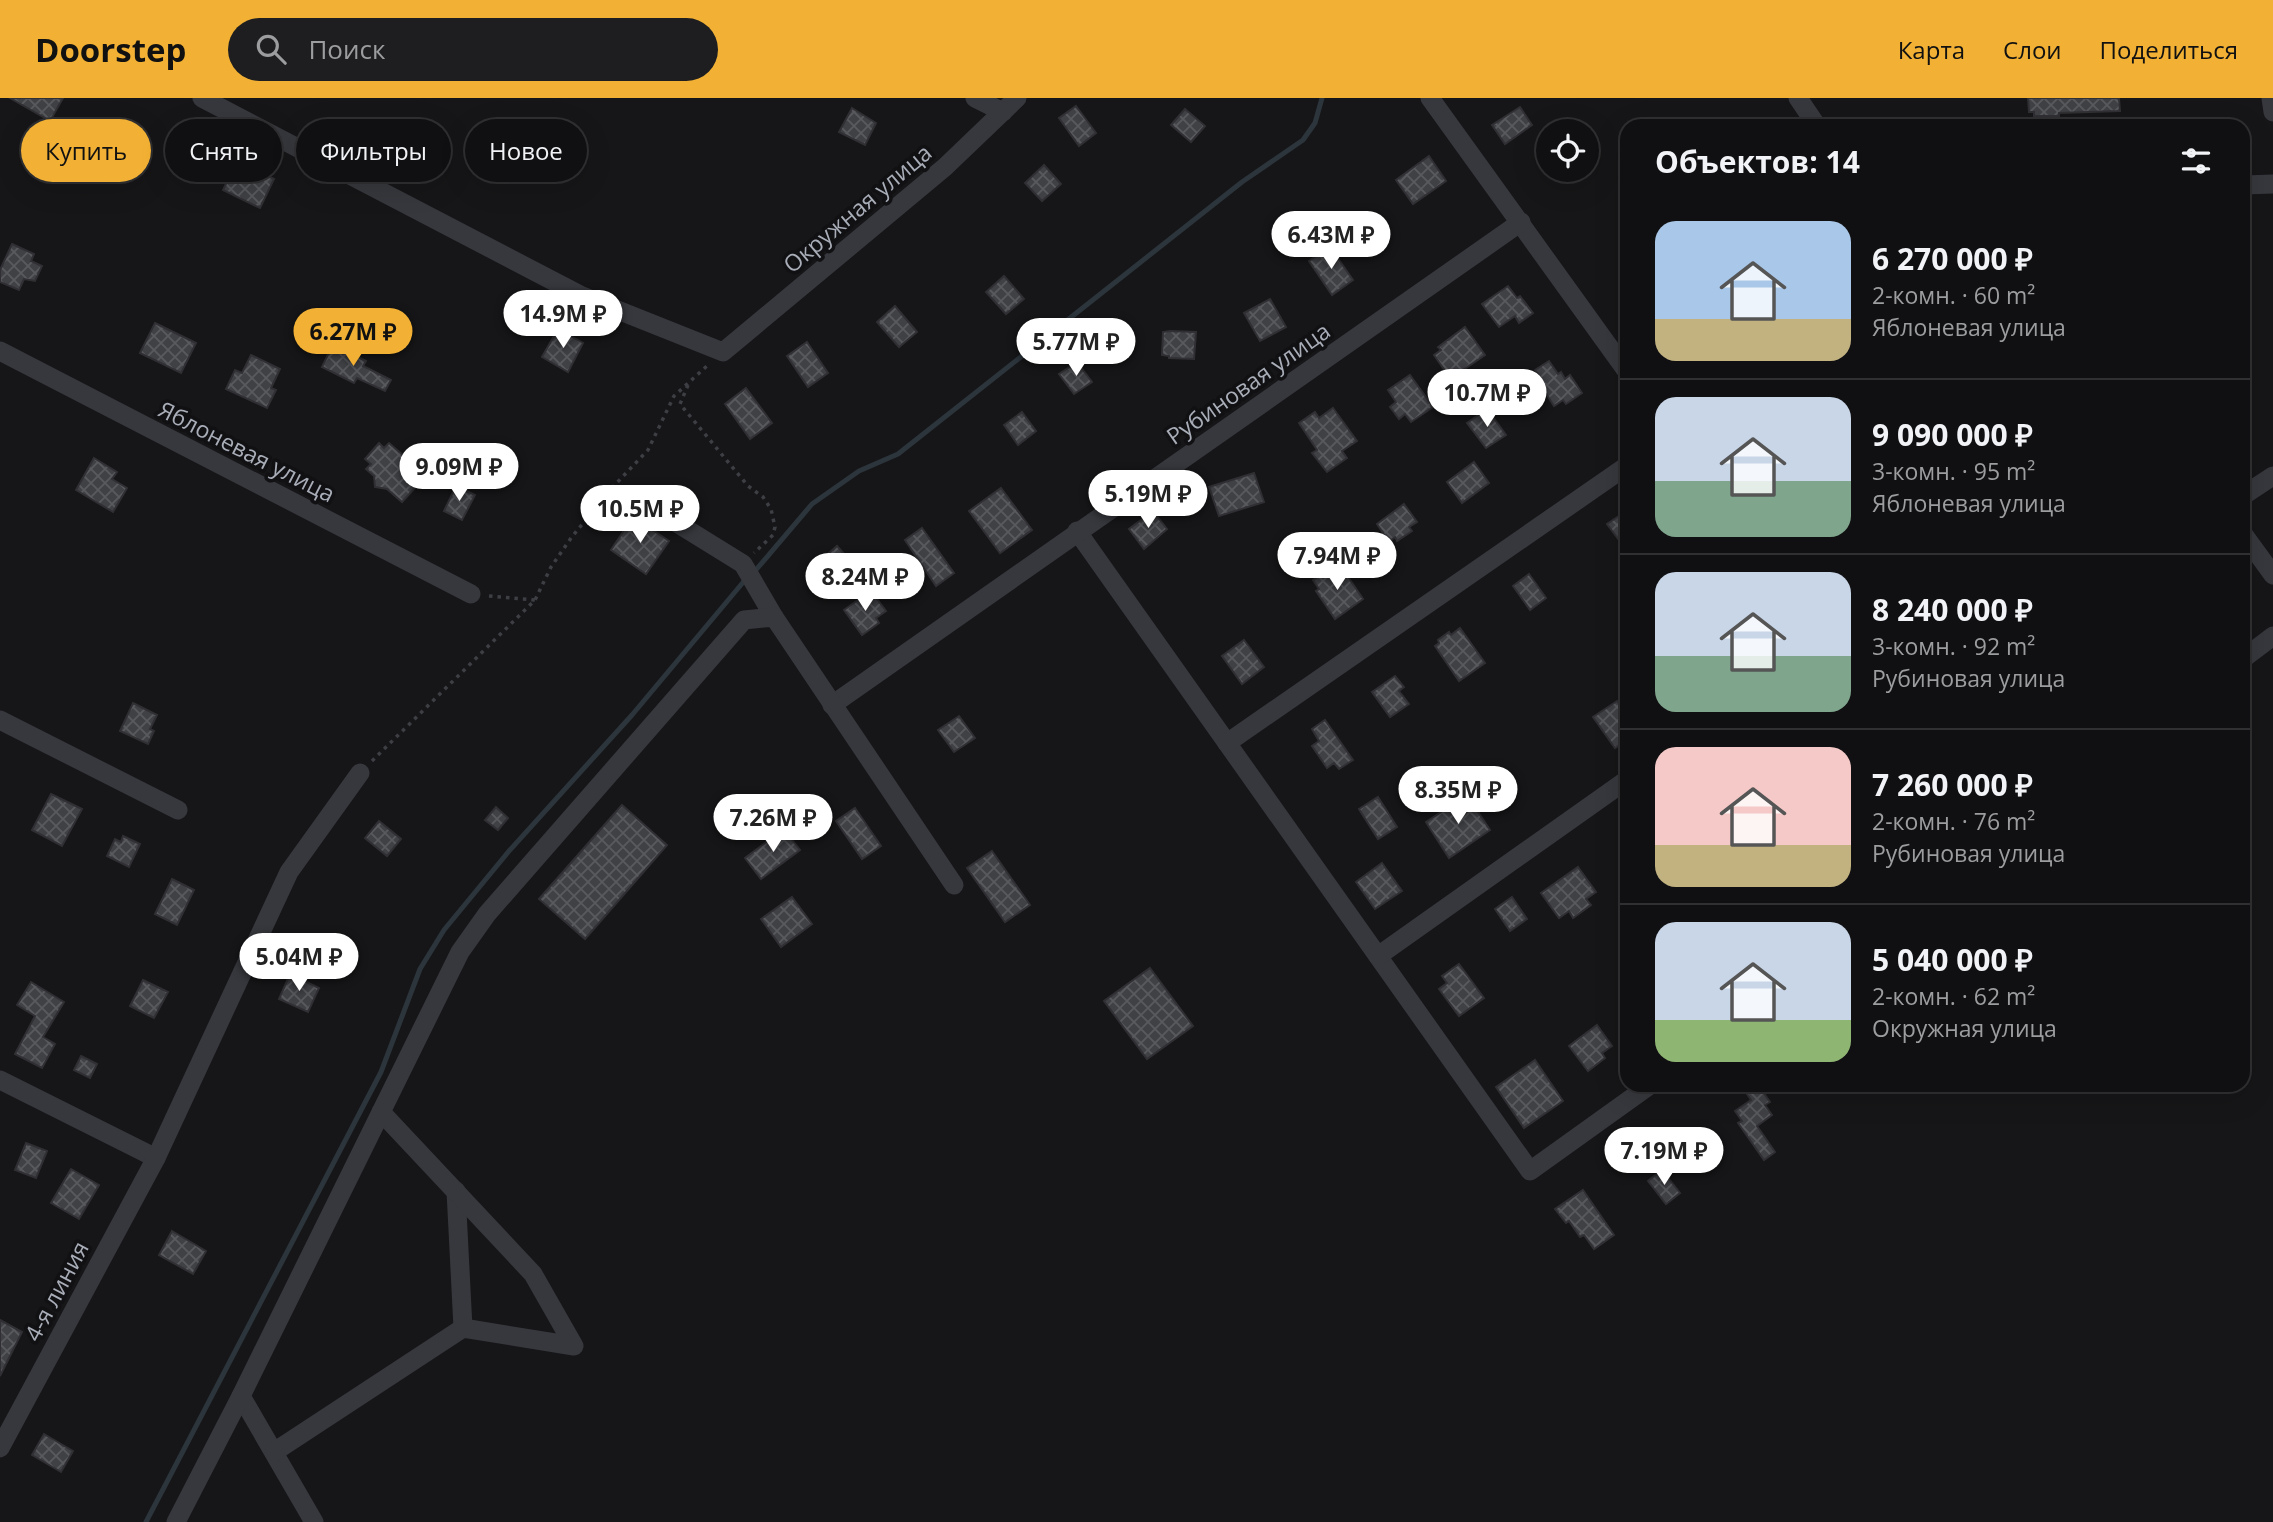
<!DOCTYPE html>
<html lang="ru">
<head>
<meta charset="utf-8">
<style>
  body { margin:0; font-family:"Open Sans",sans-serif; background:#1e1e20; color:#f1f3f6; height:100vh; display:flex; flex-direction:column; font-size:26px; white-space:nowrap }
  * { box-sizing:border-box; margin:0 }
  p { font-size:23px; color:#9c9d9f }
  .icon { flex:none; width:38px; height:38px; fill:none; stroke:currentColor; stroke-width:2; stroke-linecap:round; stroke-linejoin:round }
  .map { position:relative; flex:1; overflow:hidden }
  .sheet { position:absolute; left:1620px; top:21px; width:630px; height:973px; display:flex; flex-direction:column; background:#101012; border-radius:21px; box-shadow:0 7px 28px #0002,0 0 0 2px #303032 }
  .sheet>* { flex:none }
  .top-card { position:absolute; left:21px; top:21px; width:665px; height:63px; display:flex; gap:14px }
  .tools { position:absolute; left:1536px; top:21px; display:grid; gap:14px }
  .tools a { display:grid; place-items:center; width:63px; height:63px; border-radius:50%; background:#101012; box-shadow:0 7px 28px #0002,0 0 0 2px #303032; font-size:35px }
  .price { position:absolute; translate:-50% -60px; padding:0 16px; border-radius:24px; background:#fff; color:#222; font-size:23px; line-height:46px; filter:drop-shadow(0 2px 4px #0008) }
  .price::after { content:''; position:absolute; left:50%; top:42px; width:21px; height:16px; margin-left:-10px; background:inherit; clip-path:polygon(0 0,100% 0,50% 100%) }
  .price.on { background:#f2b134; color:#111 }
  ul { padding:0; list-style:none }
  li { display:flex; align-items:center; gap:21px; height:175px; padding:0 35px }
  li+li { border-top:2px solid #303032 }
  li span { display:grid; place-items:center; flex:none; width:196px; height:140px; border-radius:21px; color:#555 }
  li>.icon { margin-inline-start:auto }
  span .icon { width:84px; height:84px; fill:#fffc; stroke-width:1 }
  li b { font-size:30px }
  h2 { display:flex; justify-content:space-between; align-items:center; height:84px; padding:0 35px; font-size:30px }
  .chip { padding:0 24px; border-radius:32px; background:#101012; box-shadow:0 7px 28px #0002,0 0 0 2px #303032; font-size:24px; line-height:63px }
  .chip.on { background:#f2b134; color:#111 }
  header { display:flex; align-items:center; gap:42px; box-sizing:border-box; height:98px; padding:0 35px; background:#f2b134; color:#111 }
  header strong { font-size:33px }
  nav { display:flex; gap:38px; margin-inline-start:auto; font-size:24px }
  .search { width:490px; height:63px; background:#1e1e20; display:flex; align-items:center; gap:18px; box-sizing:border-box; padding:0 24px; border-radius:38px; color:#9c9d9f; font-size:26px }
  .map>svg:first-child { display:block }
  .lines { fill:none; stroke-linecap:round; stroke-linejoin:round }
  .stream { stroke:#2c353c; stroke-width:5 }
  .building { fill:url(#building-cross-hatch); stroke:#303034; stroke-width:2 }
  .path { stroke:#3d3f44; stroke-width:3.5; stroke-dasharray:3.5 5; stroke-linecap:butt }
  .minor { stroke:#37383d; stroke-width:19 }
  .labels { text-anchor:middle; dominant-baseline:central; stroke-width:7; stroke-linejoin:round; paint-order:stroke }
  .street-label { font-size:23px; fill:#a8adb8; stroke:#111113 }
</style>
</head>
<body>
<header>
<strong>Doorstep</strong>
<div class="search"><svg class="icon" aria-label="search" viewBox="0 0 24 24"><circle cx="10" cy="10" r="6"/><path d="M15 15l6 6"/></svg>Поиск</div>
<nav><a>Карта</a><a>Слои</a><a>Поделиться</a></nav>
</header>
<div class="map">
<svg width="2273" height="1424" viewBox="0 0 2273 1424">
  <defs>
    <pattern id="building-cross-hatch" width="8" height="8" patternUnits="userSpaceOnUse" patternTransform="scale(1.75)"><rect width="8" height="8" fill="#404145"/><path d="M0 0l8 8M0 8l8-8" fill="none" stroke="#595a5e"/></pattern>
  </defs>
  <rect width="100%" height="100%" fill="#161618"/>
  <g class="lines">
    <g class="stream">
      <path d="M755,473L812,406L859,373L898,356L1242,84L1303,42L1315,25L1322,0"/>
      <path d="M146,1424L381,974L420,871L444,832L509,753L632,617L745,482"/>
    </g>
  </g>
  <g class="building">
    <path d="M10,0H63L50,23Z"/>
    <path d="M2028,0H2119L2120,13L2059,15V18H2034V14H2029Z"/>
    <path d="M1076,8L1096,35L1079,48L1059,20Z"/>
    <path d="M1520,9L1532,27L1505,46L1492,27Z"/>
    <path d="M852,10L876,25L865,47L839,34Z"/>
    <path d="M1185,11L1205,28L1191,44L1171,27Z"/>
    <path d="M1429,58L1446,83L1413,106L1396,82Z"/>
    <path d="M237,63L274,81L260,110L223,92Z"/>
    <path d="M1044,67L1061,86L1042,103L1025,85Z"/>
    <path d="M12,146L34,156L31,163L42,168L35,183L24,181L19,192L0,184V172Z"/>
    <path d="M1330,149L1353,182L1332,197L1309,163Z"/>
    <path d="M1004,178L1024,201L1006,216L986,194Z"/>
    <path d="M1508,188L1517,200L1520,198L1533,215L1519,225L1515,218L1499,229L1482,206Z"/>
    <path d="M1270,201L1286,229L1260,243L1244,215Z"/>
    <path d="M895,208L917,234L899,249L877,224Z"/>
    <path d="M155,225L196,245L181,275L140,255Z"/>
    <path d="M1465,229L1485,257L1457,276L1455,272L1448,277L1434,257L1441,252L1438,249Z"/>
    <path d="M558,231L583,245L568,274L542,259Z"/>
    <path d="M1170,233L1196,234L1194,261L1169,260V258L1162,257L1163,234Z"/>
    <path d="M807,244L828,275L808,289L787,258Z"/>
    <path d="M333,246L366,263L363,268L391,282L385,293L357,280L354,285L322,269Z"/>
    <path d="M251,257L280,271L271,290L276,292L267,310L226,291L235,272L242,275Z"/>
    <path d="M1549,263L1558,276L1561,274L1565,281L1570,277L1582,295L1566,306L1563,302L1554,308L1541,288L1544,285L1535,272Z"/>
    <path d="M1077,264L1092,284L1074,296L1059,276Z"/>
    <path d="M1410,277L1433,309L1411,324L1405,316L1399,321L1390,309L1396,304L1388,292Z"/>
    <path d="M746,290L772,325L750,341L725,306Z"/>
    <path d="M1333,310L1357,343L1342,353L1347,360L1327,374L1312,355L1317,352L1299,325L1315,314L1319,320Z"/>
    <path d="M1487,311L1506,337L1486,350L1467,325Z"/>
    <path d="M1022,314L1036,333L1018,347L1004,327Z"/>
    <path d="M379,345L384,350L389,345L418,370L413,376L421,383L402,404L387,391L375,389L374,378L366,371L371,366L365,361Z"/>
    <path d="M94,360L117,374L112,381L127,390L113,414L76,392Z"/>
    <path d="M1474,364L1489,385L1462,405L1447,384Z"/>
    <path d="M1254,375L1264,404L1219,418L1209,389Z"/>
    <path d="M456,388L475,397L462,422L444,413Z"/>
    <path d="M1001,390L1032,432L1000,455L969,413Z"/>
    <path d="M1404,406L1417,424L1409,429L1412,433L1397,443L1395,439L1389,444L1377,426Z"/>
    <path d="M1628,412V454L1607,426Z"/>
    <path d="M1153,413L1167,431L1144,451L1129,431Z"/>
    <path d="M633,419L669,443L646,476L611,452Z"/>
    <path d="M922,430L954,475L936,488L905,442Z"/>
    <path d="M837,448L854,467L829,488L813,469Z"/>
    <path d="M1334,468L1339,476L1344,473L1363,501L1335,521L1316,493L1319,491L1313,482Z"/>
    <path d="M1529,476L1546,500L1530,512L1513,488Z"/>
    <path d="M871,493L886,513L876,520L879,525L862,537L844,512Z"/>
    <path d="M1460,530L1485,565L1459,583L1435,548L1439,545L1438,542L1449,534L1451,537Z"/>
    <path d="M1244,542L1264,569L1242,586L1222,558Z"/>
    <path d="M1395,578L1404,589L1399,593L1409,606L1390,619L1372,594Z"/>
    <path d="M1617,603L1628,618V641L1615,650L1593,619Z"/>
    <path d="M133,605L157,617L150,631L154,633L148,646L120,633Z"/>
    <path d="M959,618L975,640L954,654L938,632Z"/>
    <path d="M1325,622L1353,662L1339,671L1334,665L1327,670L1312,648L1319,643L1312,631Z"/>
    <path d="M51,696L82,711L62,748L32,732Z"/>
    <path d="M1467,697L1490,732L1449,760L1426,724Z"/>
    <path d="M1378,699L1397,729L1378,741L1359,711Z"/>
    <path d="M622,707L667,747L585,841L539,801Z"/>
    <path d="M496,709L508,720L498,732L485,722Z"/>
    <path d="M855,710L881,748L862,761L836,723Z"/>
    <path d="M379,723L401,741L387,758L365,740Z"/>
    <path d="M784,731L800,752L761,781L745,760Z"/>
    <path d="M123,738L140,746L129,769L107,758L115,741L121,744Z"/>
    <path d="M992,753L1030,807L1005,824L967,770Z"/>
    <path d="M1382,765L1402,793L1375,811L1356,784Z"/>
    <path d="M1578,769L1596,794L1586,801L1591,807L1573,820L1569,813L1559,820L1541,795Z"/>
    <path d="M172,781L194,792L177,827L155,816Z"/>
    <path d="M792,799L812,826L781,849L761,821Z"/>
    <path d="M1512,799L1527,821L1510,833L1495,811Z"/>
    <path d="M1459,866L1484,900L1459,918L1439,891L1447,885L1442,878Z"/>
    <path d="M1150,870L1193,928L1147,961L1104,903Z"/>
    <path d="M290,876L319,890L308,914L279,901Z"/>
    <path d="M143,882L168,894L154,920L130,908Z"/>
    <path d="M31,884L64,904L43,939L55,946L42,970L15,956L35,918L17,907Z"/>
    <path d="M1597,927L1612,948L1602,955L1605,960L1588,973L1569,948Z"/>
    <path d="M81,958L97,966L90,980L74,972Z"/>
    <path d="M1535,962L1563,1003L1524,1030L1496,989Z"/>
    <path d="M1741,987H1758L1770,1004L1765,1007L1772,1017L1757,1028L1775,1054L1764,1062L1738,1025L1742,1023L1735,1013L1751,1002Z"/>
    <path d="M26,1045L47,1053L36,1080L15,1072Z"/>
    <path d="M71,1071L99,1087L79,1121L51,1105Z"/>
    <path d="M1662,1072L1680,1095L1666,1106L1648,1083Z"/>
    <path d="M1583,1092L1614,1137L1594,1151L1584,1137L1580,1139L1569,1123L1566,1125L1555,1111Z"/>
    <path d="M172,1133L206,1153L193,1176L159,1157Z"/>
    <path d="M0,1222L22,1234L0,1278Z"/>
    <path d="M44,1336L73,1353L61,1374L32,1357Z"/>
  </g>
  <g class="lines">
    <g class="path">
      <path d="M688,287L680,306L748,388L763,399L771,411L775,429L773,437L754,455"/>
      <path d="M489,498L535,502"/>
      <path d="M372,663L535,502L551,469L571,440L610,392L648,352L674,298L708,267"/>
    </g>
    <g class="minor">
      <path d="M202,0L580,197L723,254L945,69L1017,0"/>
      <path d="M975,0L1003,14"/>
      <path d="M1430,0L1628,275"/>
      <path d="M1798,0L1817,28"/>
      <path d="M2271,0L2273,14"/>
      <path d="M2244,87L2273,86"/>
      <path d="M0,253L471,496"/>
      <path d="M2244,397L2273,378"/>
      <path d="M646,406L743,466L774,519"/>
      <path d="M1077,433L1530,1073L1650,987"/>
      <path d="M2244,437L2273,477"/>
      <path d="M2244,560L2273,538"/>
      <path d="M832,607L1521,124"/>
      <path d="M0,622L178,712"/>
      <path d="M1227,645L1628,367"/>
      <path d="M1378,858L1628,681"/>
      <path d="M0,982L156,1060"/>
      <path d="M456,1093L463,1230"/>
      <path d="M241,1298L314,1424"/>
      <path d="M0,1350L156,1060L289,774L360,675"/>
      <path d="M274,1354L463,1230L574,1248L533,1176L381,1014"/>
      <path d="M176,1424L241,1298L460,854L487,816L744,522L774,519L954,787"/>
    </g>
  </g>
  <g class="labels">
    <g class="street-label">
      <text transform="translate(857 110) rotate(-40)">Окружная улица</text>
      <text transform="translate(1248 285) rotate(-35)">Рубиновая улица</text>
      <text transform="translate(247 353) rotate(27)">Яблоневая улица</text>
      <text transform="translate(56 1193) rotate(-62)">4-я линия</text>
    </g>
  </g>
</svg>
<div class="tools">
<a><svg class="icon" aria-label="locate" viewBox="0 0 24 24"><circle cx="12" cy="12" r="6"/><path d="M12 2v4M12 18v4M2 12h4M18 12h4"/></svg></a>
</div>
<b class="price" style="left:1331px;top:173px">6.43M ₽</b>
<b class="price" style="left:563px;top:252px">14.9M ₽</b>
<b class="price on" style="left:353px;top:270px">6.27M ₽</b>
<b class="price" style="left:1076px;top:280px">5.77M ₽</b>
<b class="price" style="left:1487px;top:331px">10.7M ₽</b>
<b class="price" style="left:459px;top:405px">9.09M ₽</b>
<b class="price" style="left:1148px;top:432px">5.19M ₽</b>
<b class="price" style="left:640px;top:447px">10.5M ₽</b>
<b class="price" style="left:1337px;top:494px">7.94M ₽</b>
<b class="price" style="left:865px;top:515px">8.24M ₽</b>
<b class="price" style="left:1458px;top:728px">8.35M ₽</b>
<b class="price" style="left:773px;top:756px">7.26M ₽</b>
<b class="price" style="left:299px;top:895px">5.04M ₽</b>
<b class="price" style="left:1664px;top:1089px">7.19M ₽</b>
<div class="top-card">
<a class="chip on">Купить</a>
<a class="chip">Снять</a>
<a class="chip">Фильтры</a>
<a class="chip">Новое</a>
</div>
<section class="sheet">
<h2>Объектов: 14<svg class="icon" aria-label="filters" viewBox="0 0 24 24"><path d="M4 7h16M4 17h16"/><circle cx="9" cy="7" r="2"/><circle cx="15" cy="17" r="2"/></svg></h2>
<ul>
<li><span style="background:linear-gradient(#a9c7e8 70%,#c2b280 0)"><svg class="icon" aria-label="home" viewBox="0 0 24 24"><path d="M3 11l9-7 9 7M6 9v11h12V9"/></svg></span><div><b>6 270 000 ₽</b><p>2-комн. · 60 m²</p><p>Яблоневая улица</p></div></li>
<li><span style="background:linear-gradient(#c9d6e8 60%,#7fa58c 0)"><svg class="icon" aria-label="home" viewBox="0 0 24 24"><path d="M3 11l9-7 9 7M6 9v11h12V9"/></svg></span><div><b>9 090 000 ₽</b><p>3-комн. · 95 m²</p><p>Яблоневая улица</p></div></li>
<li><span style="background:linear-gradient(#c9d6e8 60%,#7fa58c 0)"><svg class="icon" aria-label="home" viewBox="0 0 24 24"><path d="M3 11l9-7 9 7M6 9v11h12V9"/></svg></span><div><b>8 240 000 ₽</b><p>3-комн. · 92 m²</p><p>Рубиновая улица</p></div></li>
<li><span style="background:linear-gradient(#f6c9c9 70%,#c2b280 0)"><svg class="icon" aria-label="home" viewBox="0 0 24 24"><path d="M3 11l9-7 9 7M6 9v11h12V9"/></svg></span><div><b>7 260 000 ₽</b><p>2-комн. · 76 m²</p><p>Рубиновая улица</p></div></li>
<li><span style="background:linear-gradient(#c9d6e8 70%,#8fb573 0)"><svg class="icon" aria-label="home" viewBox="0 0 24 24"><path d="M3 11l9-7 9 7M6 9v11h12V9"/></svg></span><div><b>5 040 000 ₽</b><p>2-комн. · 62 m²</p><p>Окружная улица</p></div></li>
</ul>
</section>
</div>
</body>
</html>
